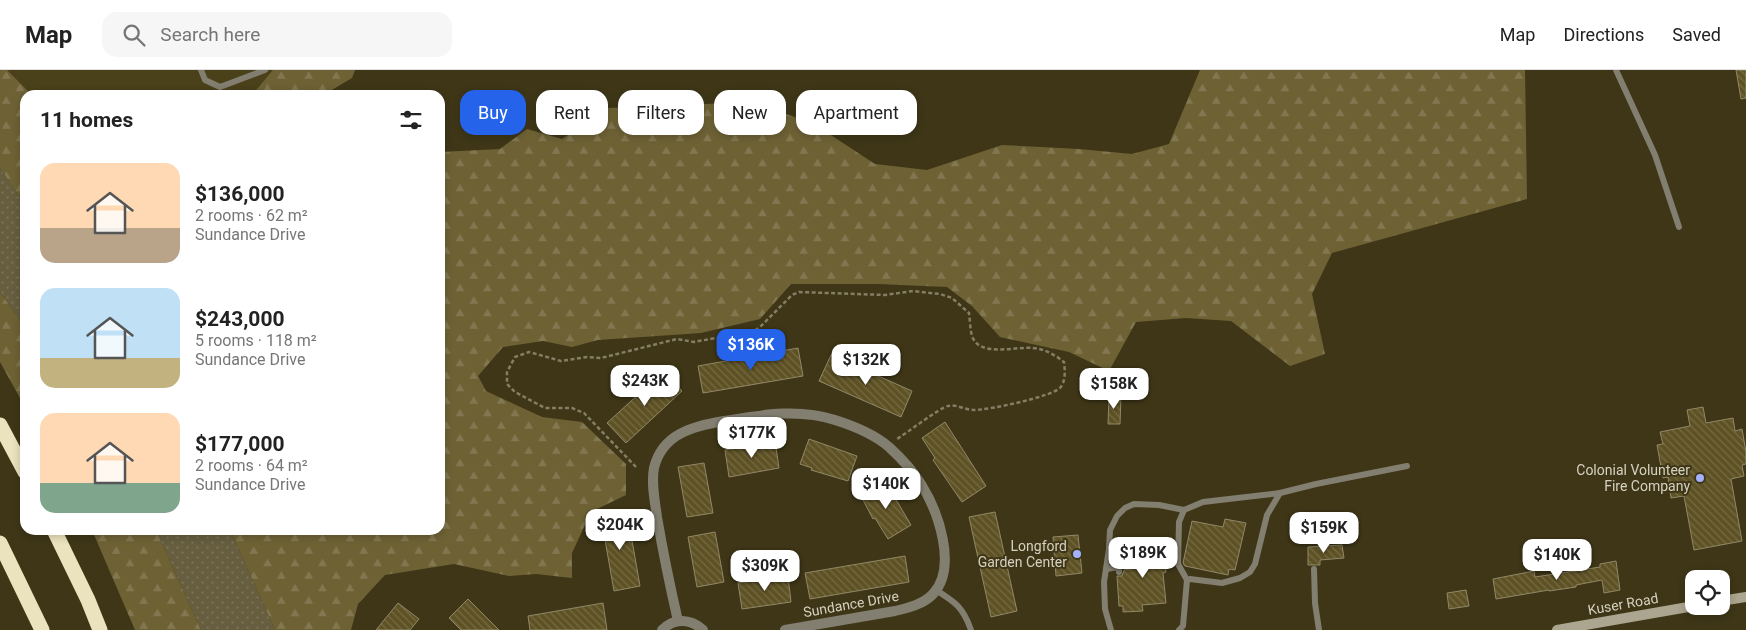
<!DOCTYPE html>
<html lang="en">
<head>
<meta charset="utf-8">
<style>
  body { margin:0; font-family:Roboto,sans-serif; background:#f6f6f6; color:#222; height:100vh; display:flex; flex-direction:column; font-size:19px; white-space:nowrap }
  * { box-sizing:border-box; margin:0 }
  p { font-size:16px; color:#767676 }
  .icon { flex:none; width:28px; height:28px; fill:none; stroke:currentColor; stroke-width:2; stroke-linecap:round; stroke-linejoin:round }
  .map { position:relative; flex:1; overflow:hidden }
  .sheet { position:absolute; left:20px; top:20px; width:425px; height:445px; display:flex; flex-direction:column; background:#fff; border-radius:15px; box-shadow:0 2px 8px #0003 }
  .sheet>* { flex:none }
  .guide { position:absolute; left:460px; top:20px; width:475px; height:45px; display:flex; gap:10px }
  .buttons { position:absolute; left:1685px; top:500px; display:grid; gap:10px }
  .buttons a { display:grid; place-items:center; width:45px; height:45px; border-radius:10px; background:#fff; box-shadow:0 2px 8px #0003; font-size:25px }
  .price { position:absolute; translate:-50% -42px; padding:0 11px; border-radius:10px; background:#fff; color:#222; font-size:16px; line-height:32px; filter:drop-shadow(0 1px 2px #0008) }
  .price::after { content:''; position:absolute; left:50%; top:30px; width:15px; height:11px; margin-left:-8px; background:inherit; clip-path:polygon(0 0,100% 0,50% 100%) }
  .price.current { background:#2563eb; color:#fff }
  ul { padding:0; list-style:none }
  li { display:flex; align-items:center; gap:15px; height:125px; padding:0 20px }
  li span { display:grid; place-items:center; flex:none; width:140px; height:100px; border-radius:15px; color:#555 }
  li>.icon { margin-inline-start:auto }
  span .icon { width:60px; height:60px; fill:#fffc; stroke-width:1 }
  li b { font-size:21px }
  h2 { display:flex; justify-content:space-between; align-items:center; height:60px; padding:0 20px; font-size:21px }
  .tag { padding:0 18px; border-radius:15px; background:#fff; box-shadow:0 2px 8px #0003; font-size:18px; line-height:45px }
  .tag.current { background:#2563eb; color:#fff }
  header { display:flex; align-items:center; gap:30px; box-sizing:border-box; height:70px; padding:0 25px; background:#fff; border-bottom:1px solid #e0e0e0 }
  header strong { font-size:24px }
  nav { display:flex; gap:28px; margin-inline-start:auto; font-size:18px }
  .search { width:350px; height:45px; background:#f6f6f6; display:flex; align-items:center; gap:12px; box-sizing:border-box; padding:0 18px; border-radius:15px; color:#767676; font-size:19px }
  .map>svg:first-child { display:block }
  .built { fill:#4a4019 }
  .grass { fill:url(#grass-dots) }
  .forest { fill:url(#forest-firs) }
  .building { fill:url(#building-back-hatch); stroke:#918867 }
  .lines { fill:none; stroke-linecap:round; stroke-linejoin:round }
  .path { stroke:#847e65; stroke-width:2.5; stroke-dasharray:4 2.5; stroke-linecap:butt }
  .lane { stroke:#827e70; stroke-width:6 }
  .street { stroke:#827e70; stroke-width:10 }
  .secondary { stroke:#aca690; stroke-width:10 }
  .highway { stroke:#ebe2be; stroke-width:15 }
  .poi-dot { fill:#a3b2fd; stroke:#3e3617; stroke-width:2 }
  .labels { text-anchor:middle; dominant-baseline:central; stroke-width:4; stroke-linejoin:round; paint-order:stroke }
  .poi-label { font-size:14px; fill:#d6d1c0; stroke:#3e3617; text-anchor:end }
  .street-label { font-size:14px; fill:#d6d1c0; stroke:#3e3617 }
</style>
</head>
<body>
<header>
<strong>Map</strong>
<div class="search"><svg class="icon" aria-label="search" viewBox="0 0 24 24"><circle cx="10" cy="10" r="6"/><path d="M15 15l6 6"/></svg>Search here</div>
<nav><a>Map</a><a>Directions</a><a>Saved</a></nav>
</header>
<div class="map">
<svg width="1746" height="560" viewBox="0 0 1746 560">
  <defs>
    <pattern id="grass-dots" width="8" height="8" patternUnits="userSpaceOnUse" patternTransform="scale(1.25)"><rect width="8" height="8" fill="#665e3f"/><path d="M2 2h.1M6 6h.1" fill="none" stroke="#7b7459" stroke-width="1.8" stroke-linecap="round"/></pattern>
    <pattern id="forest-firs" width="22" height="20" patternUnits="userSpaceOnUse" patternTransform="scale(1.25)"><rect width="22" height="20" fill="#6e6235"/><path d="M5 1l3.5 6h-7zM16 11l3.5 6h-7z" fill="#827750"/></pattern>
    <pattern id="building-back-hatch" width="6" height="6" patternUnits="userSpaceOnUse" patternTransform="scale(1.25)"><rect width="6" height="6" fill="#5e5225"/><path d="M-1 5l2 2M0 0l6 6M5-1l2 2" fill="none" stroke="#746a43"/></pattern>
  </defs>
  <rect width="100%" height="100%" fill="#3e3617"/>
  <path class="built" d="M7,0H273L252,25H32Z"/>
  <g class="grass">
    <path d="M0,98L25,135V257L0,222Z"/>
    <path d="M156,460H230L275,560H201Z"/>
  </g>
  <g class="forest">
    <path d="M0,0H7L32,25H25V135L0,98Z"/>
    <path d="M273,0H355L352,8L330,21L326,25H252Z"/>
    <path d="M1200,0H1525L1527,129L1332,183L1312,224L1325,284L1290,296L1231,251L1186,248L1136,252L1109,301L1069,282L1000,267L972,236L947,217L878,214H791L760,249L701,263L598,270L572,277L543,271L503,277L478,306L486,321L542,347L582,352L626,394V425L591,442L572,483V508L536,504L509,506L454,494L385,505L358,534L351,560H275L230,460H440V82L500,79L527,59L562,69L608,38L753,32L814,54L875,94L927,100L1002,75L1079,79L1132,84L1169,74Z"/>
    <path d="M0,222L25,257V337L0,292Z"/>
    <path d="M92,460H156L201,560H135Z"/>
  </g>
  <g class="building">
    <path d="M1736,0H1746V28L1741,29Z"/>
    <path d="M798,278L803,306L703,323L698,296Z"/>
    <path d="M831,285L912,321L901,347L819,311Z"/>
    <path d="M664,301L682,321L626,373L607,353Z"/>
    <path d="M1109,326H1121L1120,354H1108Z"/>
    <path d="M1703,337L1706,353L1733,348L1735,361L1742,359L1746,382V394L1742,395L1744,406L1731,409L1742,471L1694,480L1684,426L1671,428L1668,407L1663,408L1657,375L1663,374L1660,362L1690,356L1687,340Z"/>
    <path d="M945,352L986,416L962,432L933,390L935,388L922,368Z"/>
    <path d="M809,369L857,386L848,411L811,400L812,398L800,394Z"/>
    <path d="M775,371L779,398L729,407L725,380Z"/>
    <path d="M704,393L713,443L687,447L678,397Z"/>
    <path d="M885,411L911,455L888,469L875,448L873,449L861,426Z"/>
    <path d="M627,442L640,516L614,521L601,447Z"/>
    <path d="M995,442L1017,541L991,547L969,447Z"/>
    <path d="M1225,449L1246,453L1235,500L1229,499L1228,505L1185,496L1183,493L1192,451L1223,457Z"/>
    <path d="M715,462L724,512L697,517L688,467Z"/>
    <path d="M1078,465L1082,503L1056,506L1053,467Z"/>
    <path d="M1150,473V480L1160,479V484H1165L1166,502L1163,503L1166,533L1142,535L1143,541L1123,542V536H1119L1117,506H1122L1124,500L1131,499L1129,474Z"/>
    <path d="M1342,475L1344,488L1320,490V495H1308V477Z"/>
    <path d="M905,486L909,512L810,529L805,503Z"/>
    <path d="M1616,491L1620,520L1604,523L1602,510L1576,515V517L1549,521V520L1496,529L1493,509L1534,501L1535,507L1600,497V494Z"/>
    <path d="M788,506L791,532L742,539L738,513Z"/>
    <path d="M1466,520L1469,536L1449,539L1447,523Z"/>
    <path d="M468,529L499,560H461L449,548Z"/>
    <path d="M398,533L419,549L410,560H376Z"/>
    <path d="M603,533L607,560H530L528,546Z"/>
  </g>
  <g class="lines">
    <path class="path" d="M636,397L584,343L572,338H545L515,322L507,314V302L515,287L529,282L561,291L587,287L601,288L677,269L694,272L753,261L759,258L792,225L799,222L885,225L913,221L940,224L952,228L969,243C970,250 970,259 972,266C980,288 1015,276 1033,278C1045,279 1055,285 1064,292C1065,300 1066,311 1060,318C1050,327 989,340 974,340C965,340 957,334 948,336C941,337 905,364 897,369"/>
    <g class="lane">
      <path d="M201,0L205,10L220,17L265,0"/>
      <path d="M1616,0L1655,85L1679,157"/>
      <path d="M1106,499L1119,497V502"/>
      <path d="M1314,499L1315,533L1319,560"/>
      <path d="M1187,510L1178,494L1179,452L1184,440L1203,432L1280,423"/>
      <path d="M936,520C955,532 963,537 971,560"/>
      <path d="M1111,560L1105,539L1104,512L1109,479L1110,460L1117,446L1125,438L1134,434L1159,435L1184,440"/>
      <path d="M1179,560L1183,556L1187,510L1190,509L1222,513L1240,508L1250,502L1255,494L1267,445L1280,423L1316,414L1407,396"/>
    </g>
    <g class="street">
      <path d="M678,551C670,516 663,482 657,447C655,432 651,413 654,398C662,364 693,356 724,351C761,345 798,338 835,350C854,356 874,364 889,377C901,388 913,401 921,414C938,441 958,497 933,524C924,534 908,538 895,541L785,560"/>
      <path d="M662,560C674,548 690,548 703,560"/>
    </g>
    <g class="secondary">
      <path d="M1721,531L1746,527"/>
      <path d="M1557,560L1694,536"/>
    </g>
    <g class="highway">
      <path d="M0,355L25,402"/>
      <path d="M54,460L88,530L100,560"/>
      <path d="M0,473L42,560"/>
    </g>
  </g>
  <g class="poi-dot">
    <circle cx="1700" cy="408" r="5"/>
    <circle cx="1077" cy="484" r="5"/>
  </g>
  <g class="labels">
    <g class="poi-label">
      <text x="1690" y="400">Colonial Volunteer<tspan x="1690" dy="16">Fire Company</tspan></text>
      <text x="1067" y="476">Longford<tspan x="1067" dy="16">Garden Center</tspan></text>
    </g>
    <g class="street-label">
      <text transform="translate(851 534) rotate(-10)">Sundance Drive</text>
      <text transform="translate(1623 534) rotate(-10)">Kuser Road</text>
    </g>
  </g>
</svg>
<div class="buttons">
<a><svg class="icon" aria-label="locate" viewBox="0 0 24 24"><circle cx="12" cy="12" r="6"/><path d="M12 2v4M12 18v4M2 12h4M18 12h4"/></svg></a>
</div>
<b class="price current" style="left:751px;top:301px">$136K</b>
<b class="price" style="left:866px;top:316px">$132K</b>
<b class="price" style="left:645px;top:337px">$243K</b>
<b class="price" style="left:1114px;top:340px">$158K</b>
<b class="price" style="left:752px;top:389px">$177K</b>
<b class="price" style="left:886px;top:440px">$140K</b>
<b class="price" style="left:620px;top:481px">$204K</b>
<b class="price" style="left:1324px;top:484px">$159K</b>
<b class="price" style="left:1143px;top:509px">$189K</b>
<b class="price" style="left:1557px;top:511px">$140K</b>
<b class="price" style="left:765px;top:522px">$309K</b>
<div class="guide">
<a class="tag current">Buy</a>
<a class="tag">Rent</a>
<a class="tag">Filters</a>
<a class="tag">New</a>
<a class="tag">Apartment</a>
</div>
<section class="sheet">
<h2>11 homes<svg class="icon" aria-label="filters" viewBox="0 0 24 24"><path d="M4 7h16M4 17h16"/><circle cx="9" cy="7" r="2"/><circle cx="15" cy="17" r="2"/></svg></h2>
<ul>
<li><span style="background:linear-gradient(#ffd9b3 65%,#b9a48a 0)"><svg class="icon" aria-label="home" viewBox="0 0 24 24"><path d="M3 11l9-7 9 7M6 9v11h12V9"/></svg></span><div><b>$136,000</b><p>2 rooms · 62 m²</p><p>Sundance Drive</p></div></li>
<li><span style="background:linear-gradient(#bfe0f5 70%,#c2b280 0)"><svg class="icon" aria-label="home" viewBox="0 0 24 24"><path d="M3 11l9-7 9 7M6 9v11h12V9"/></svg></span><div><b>$243,000</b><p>5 rooms · 118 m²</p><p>Sundance Drive</p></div></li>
<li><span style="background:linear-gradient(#ffd9b3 70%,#7fa58c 0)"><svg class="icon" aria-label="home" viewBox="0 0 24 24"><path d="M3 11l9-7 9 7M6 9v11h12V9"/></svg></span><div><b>$177,000</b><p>2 rooms · 64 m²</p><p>Sundance Drive</p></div></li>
</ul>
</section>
</div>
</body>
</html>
